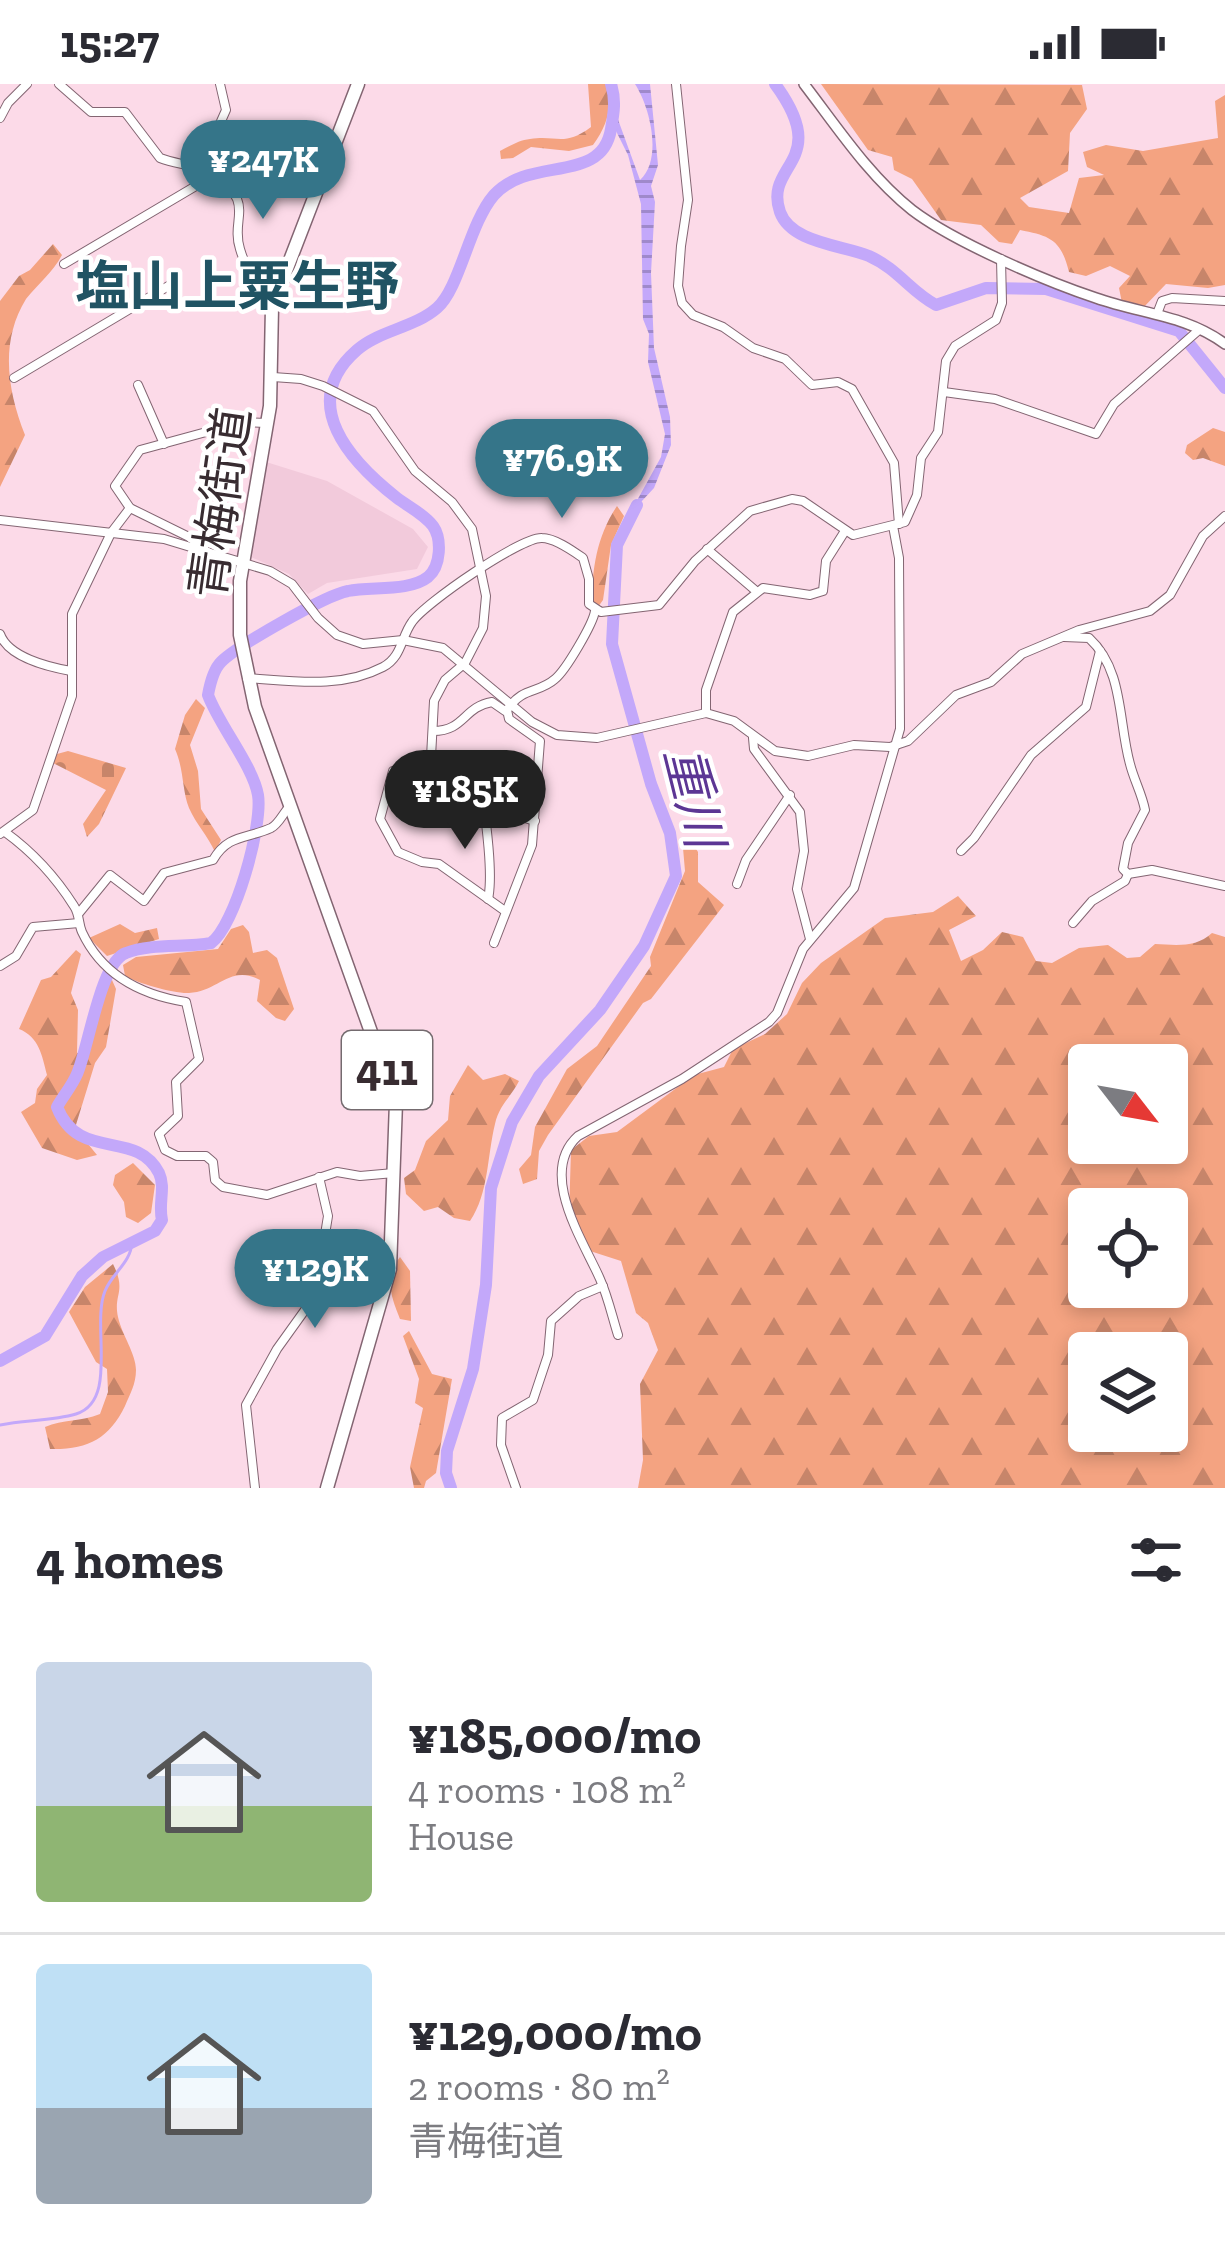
<!DOCTYPE html>
<html lang="en">
<head>
<meta charset="utf-8">
<style>
  body { margin:0; font-family:"Zilla Slab","Noto Sans JP",serif; background:#f2f2f3; color:#2b2b33; height:100vh; display:flex; flex-direction:column; font-size:45px; white-space:nowrap }
  * { box-sizing:border-box; margin:0 }
  p { font-size:39px; color:#7c7c81 }
  .icon { flex:none; width:66px; height:66px; fill:none; stroke:currentColor; stroke-width:2; stroke-linecap:round; stroke-linejoin:round }
  .map { position:relative; height:1404px; overflow:hidden }
  .drawer { display:flex; flex-direction:column; background:#fff; flex:1 }
  .drawer>* { flex:none }
  .needle { width:78px; rotate:121deg }
  .controls { position:absolute; left:1068px; top:960px; display:grid; gap:24px }
  .controls a { display:grid; place-items:center; width:120px; height:120px; border-radius:12px; background:#fff; box-shadow:0 6px 18px #0003; font-size:60px }
  .price { position:absolute; translate:-50% -102px; padding:0 27px; border-radius:42px; background:#357589; color:#fff; font-size:39px; line-height:78px; filter:drop-shadow(0 3px 6px #0008) }
  .price::after { content:''; position:absolute; left:50%; top:72px; width:36px; height:27px; margin-left:-18px; background:inherit; clip-path:polygon(0 0,100% 0,50% 100%) }
  .price.current { background:#222; color:#fff }
  ul { padding:0; list-style:none }
  li { display:flex; align-items:center; gap:36px; height:300px; padding:0 36px }
  li+li { border-top:3px solid #e1e1e2 }
  li span { display:grid; place-items:center; flex:none; width:336px; height:240px; border-radius:12px; color:#555 }
  li>.icon { margin-inline-start:auto }
  span .icon { width:144px; height:144px; fill:#fffc; stroke-width:1 }
  li b { font-size:51px }
  h2 { display:flex; justify-content:space-between; align-items:center; height:144px; padding:0 36px; font-size:51px }
  .status { display:flex; justify-content:space-between; align-items:center; height:84px; padding:0 60px; background:#fff; direction:ltr }
  .status svg { height:33px; fill:currentColor }
  .map>svg:first-child { display:block }
  .built { fill:#f2cadb }
  .forest { fill:url(#forest-firs); fill-rule:evenodd }
  .cemetery { fill:url(#cemetery-stones) }
  .water { fill:url(#water-rules) }
  .lines { fill:none; stroke-linecap:round; stroke-linejoin:round }
  .stream { stroke:#c3a8fa; stroke-width:3 }
  .river { stroke:#c3a8fa; stroke-width:12 }
  .minor-casing { stroke:#836572; stroke-width:10 }
  .major-casing { stroke:#836572; stroke-width:12 }
  .highway-casing { stroke:#836572; stroke-width:15 }
  .minor { stroke:#fff; stroke-width:8 }
  .major { stroke:#fff; stroke-width:9 }
  .highway { stroke:#fff; stroke-width:12 }
  .labels { text-anchor:middle; dominant-baseline:central; stroke-width:9; stroke-linejoin:round; paint-order:stroke }
  .shield { fill:#fff; stroke:#746b6f; stroke-width:3 }
  .shield-label { font-size:45px; font-weight:bold; fill:#382c31 }
  .street-label { font-size:48px; fill:#382c31; stroke:#fff }
  .water-label { font-size:51px; font-style:italic; fill:#5c3694; stroke:#fff }
  .quarter-label { font-size:54px; font-weight:bold; fill:#205363; stroke:#fff }
</style>
</head>
<body>
<div class="status"><b>15:27</b><svg viewBox="0 0 49 12"><path d="M0 12V9h3v3zM5 12V6h3v6zM10 12V3h3v9zM15 12V0h3v12zM26 1h20v11H26zM47 4h2v5h-2z"/></svg></div>
<div class="map">
<svg width="1225" height="1404" viewBox="0 0 1225 1404">
  <defs>
    <pattern id="forest-firs" width="22" height="20" patternUnits="userSpaceOnUse" patternTransform="scale(3)"><rect width="22" height="20" fill="#f4a381"/><path d="M5 1l3.5 6h-7zM16 11l3.5 6h-7z" fill="#c7856a"/></pattern>
    <pattern id="cemetery-stones" width="16" height="16" patternUnits="userSpaceOnUse" patternTransform="scale(3)"><rect width="16" height="16" fill="#f4a381"/><path d="M2 7V4a2 2 0 0 1 4 0v3zM10 15v-3a2 2 0 0 1 4 0v3z" fill="#c7856a"/></pattern>
    <pattern id="water-rules" width="6" height="5" patternUnits="userSpaceOnUse" patternTransform="scale(3)"><rect width="6" height="5" fill="#c3a8fa"/><path d="M0 2.5h6" fill="none" stroke="#9f89cb"/></pattern>
  </defs>
  <rect width="100%" height="100%" fill="#fcdae8"/>
  <path class="built" d="M263,377L327,397L413,445L428,463L417,485L327,499L308,510L289,490L251,473Z"/>
  <g class="forest">
    <path d="M588,0H607C613,23 607,42 593,61L569,67L531,63L513,74L501,75L500,67C510,62 519,56 530,55C558,51 564,63 591,43Z"/>
    <path d="M821,0L1082,1L1087,25L1070,49L1068,87L1020,114L1029,123L1069,129L1079,94L1104,91L1087,83L1083,68L1106,61L1143,67L1218,54L1215,17L1225,11V201L1208,204L1166,200L1141,226L1122,219L1119,204L1130,192L1110,182L1086,192L1069,188C1061,156 1051,152 1020,146L1012,160L999,158L981,141L941,136L912,95L894,86L892,73L868,66Z"/>
    <path d="M53,160L62,171C53,188 38,200 26,215C0,257 7,306 25,351L0,403V217L19,192L30,186Z"/>
    <path d="M1213,344L1225,348V382L1203,374L1193,376L1185,369L1187,361Z"/>
    <path d="M617,422L624,432L611,461L603,516L598,523L592,519C592,484 597,452 617,422Z"/>
    <path d="M196,615L205,624L190,661L198,687L201,725L221,756L215,768C208,752 196,740 189,724C182,707 184,685 175,665L185,631Z"/>
    <path d="M693,760L698,768V798L724,821L651,915L643,919L548,1051L539,1067L537,1095L523,1100L519,1085L531,1071L535,1043L567,985L597,962L651,882L650,873L685,787L683,764Z"/>
    <path d="M958,812L976,832L949,846L961,877L983,866L1002,848L1023,853L1036,877L1052,879L1079,864L1108,861L1127,874L1140,873L1155,860C1176,861 1196,864 1212,849L1225,853V1404H638L643,1376L640,1300L658,1266L648,1239L636,1229L621,1177L590,1167L569,1131L571,1066L589,1052L617,1048L694,991L724,983L733,965L765,950L787,930L802,899L821,879L885,834L933,828ZM1089,981H1167V1059H1089ZM1089,1125H1167V1203H1089ZM1089,1269H1167V1347H1089Z"/>
    <path d="M120,840L135,849L157,844L159,855L107,872L89,854Z"/>
    <path d="M243,841L249,848L253,869L267,866L277,874L294,925L285,937L276,934L257,917L260,896C230,880 218,908 189,909C175,910 137,899 125,892L123,881L136,873L218,865L231,845Z"/>
    <path d="M76,866L81,870L71,909L78,926L77,969L88,967L107,897L112,896L116,905L106,963L95,979L75,1044L97,1071L77,1076L42,1064L21,1028L35,1019L37,1005L47,991C42,971 39,953 19,945L41,896L51,893Z"/>
    <path d="M468,981L483,996L505,990L519,997C511,1013 499,1021 495,1040C487,1072 489,1109 470,1137L454,1134L438,1123L424,1127L406,1110L404,1094L415,1086L426,1057L448,1036L450,1012Z"/>
    <path d="M133,1079L155,1101L151,1129L138,1139L126,1133L124,1118L113,1101L115,1091Z"/>
    <path d="M400,1173L410,1187L411,1237L400,1235C391,1213 384,1194 400,1173Z"/>
    <path d="M113,1180C127,1208 113,1210 118,1233C122,1251 136,1270 136,1286C136,1300 130,1310 125,1322C109,1355 87,1366 50,1365L45,1343C63,1335 81,1338 100,1330L108,1308L107,1285L96,1278L69,1228L85,1203Z"/>
    <path d="M409,1247L432,1290L452,1295L436,1389L426,1397L424,1404H414L410,1383L423,1324L415,1319L419,1295L403,1252Z"/>
  </g>
  <path class="cemetery" d="M68,667L126,684L99,740L87,753L83,740L106,706L53,679L57,670Z"/>
  <path class="water" d="M607,0H613L616,30L640,96C663,75 650,23 635,0H650L658,81L651,102L655,118L651,189L654,264L670,333L671,361L654,404L629,431L661,373L665,350L648,278L649,250L643,235L641,120L628,71L610,35Z"/>
  <g class="lines">
    <path class="stream" d="M0,1341C25,1336 52,1337 76,1330C119,1317 91,1241 105,1207C112,1189 131,1179 132,1158"/>
    <g class="river">
      <path d="M775,0C833,79 763,79 780,128C791,159 842,161 869,172C898,185 911,208 936,221L986,204L1046,205L1179,247L1225,304"/>
      <path d="M0,1277L45,1252L82,1192L103,1173L155,1147L162,1136C158,1119 166,1104 159,1089C136,1044 79,1079 57,1023C63,1012 72,1002 77,990C89,963 100,878 126,869C152,859 184,864 211,859C235,842 263,741 258,711C253,682 219,641 208,611C210,600 213,586 221,578C237,562 326,511 348,507C371,502 409,508 428,493C441,482 442,455 433,442C424,430 409,423 397,414C351,378 296,319 357,266C380,246 414,244 437,224C460,204 469,140 494,111C530,71 602,101 611,45C614,28 616,16 611,0"/>
      <path d="M451,1404L446,1389L447,1367L473,1285L486,1201L491,1104L512,1038L539,992L600,926L644,862L676,792L670,749L651,700L612,560L617,461L637,421"/>
    </g>
    <defs>
      <g id="minor">
        <path d="M59,0L91,28H125L160,74C178,81 196,80 213,91C257,119 230,134 240,165C246,185 257,206 271,222"/>
        <path d="M676,0L688,116L681,162L678,202L682,219L693,231L723,243L753,264L785,275L812,301L838,298L852,305L894,379L899,440"/>
        <path d="M0,34L8,19L27,0"/>
        <path d="M64,180L211,93L218,44L226,26L220,0"/>
        <path d="M1157,230L1162,217L1172,214L1225,217"/>
        <path d="M273,293L301,295L323,302L373,327L415,387L452,418L472,445L486,512L483,544L465,579L445,596L434,617L431,673L426,689"/>
        <path d="M14,294L170,201"/>
        <path d="M138,301L164,360"/>
        <path d="M944,308L995,315L1096,350L1114,320L1200,245"/>
        <path d="M0,436L164,455L270,487L292,500L318,534L337,551L363,560L403,556L443,564L532,638L557,651L597,654L706,629L734,637L775,667L808,672L854,661L890,663L908,657L956,611L991,598L1022,570L1079,546L1150,527L1170,511L1203,452L1225,432"/>
        <path d="M195,460L193,455L130,424L115,402L140,366L243,338L266,339"/>
        <path d="M707,465L756,507"/>
        <path d="M0,550C8,573 48,583 71,587"/>
        <path d="M1064,553L1089,554C1124,586 1118,637 1130,680C1134,696 1142,710 1145,726L1128,759L1123,785L1128,790L1152,786L1225,802"/>
        <path d="M247,594C293,597 341,605 383,583C402,573 401,553 412,538C425,519 521,453 542,454C555,454 573,467 583,474L589,495V520L601,528L659,521L695,477L750,427L792,415L803,417L853,451L905,438L917,411L921,374L938,348L946,277L955,262L996,236L1002,219L1001,175"/>
        <path d="M706,629V606L733,528L763,504L810,511L823,507L826,477L845,447"/>
        <path d="M433,647C465,647 463,623 492,618L505,627"/>
        <path d="M753,654L754,665L800,728L804,767L797,805L810,855"/>
        <path d="M484,722C487,747 493,793 488,815"/>
        <path d="M5,748C34,769 55,792 74,822C80,831 78,839 82,848C102,891 141,911 186,918L199,975L176,998L178,1032L159,1050L165,1066L177,1072H206L213,1078L215,1096L223,1103L267,1111L337,1088L360,1092L394,1089"/>
        <path d="M0,750L33,726L72,612V530L111,449L130,424"/>
        <path d="M961,767L974,754L1031,671L1086,623L1100,567"/>
        <path d="M737,800L746,776L790,711"/>
        <path d="M505,827L439,780L422,778L398,768L380,735L393,687L426,689L452,705L469,695L484,722L535,737"/>
        <path d="M79,829L110,791L144,817L164,789L213,776C228,750 247,755 271,744C279,740 283,729 290,722"/>
        <path d="M1073,839L1092,817L1125,797L1128,790"/>
        <path d="M494,859L532,761L540,657L509,635L507,626C523,602 538,610 555,595C566,586 593,540 595,527"/>
        <path d="M0,882L16,872L33,843L79,839"/>
        <path d="M618,1251C612,1232 608,1213 600,1195C584,1158 537,1089 578,1052L682,995L769,938L777,929L803,865L854,804L900,645L899,474L893,442"/>
        <path d="M255,1404L246,1321L277,1265L315,1212L328,1132L319,1093"/>
        <path d="M516,1404L501,1361L502,1334L533,1316L548,1271L551,1237L579,1212L603,1202"/>
      </g>
      <path id="major" d="M804,0C837,43 869,92 912,126C954,158 1045,197 1096,214C1141,230 1186,231 1225,260"/>
      <path id="highway" d="M327,1404L390,1185L396,1018L255,623L240,551V497L270,322L272,223L358,0"/>
    </defs>
    <use href="#minor" class="minor-casing"/>
    <use href="#major" class="major-casing"/>
    <use href="#highway" class="highway-casing"/>
    <use href="#minor" class="minor"/>
    <use href="#major" class="major"/>
    <use href="#highway" class="highway"/>
  </g>
  <g class="labels">
    <rect class="shield" x="342" y="947" width="90" height="78" rx="9"/>
    <g class="shield-label">
      <text x="387" y="986">411</text>
    </g>
    <g class="street-label">
      <text transform="translate(220 419) rotate(-82)">青梅街道</text>
    </g>
    <g class="water-label">
      <text transform="translate(694 713) rotate(76)">重川</text>
    </g>
    <g class="quarter-label">
      <text x="237" y="202">塩山上粟生野</text>
    </g>
  </g>
</svg>
<div class="controls">
<a><svg class="needle" viewBox="-14 -14 28 28"><path d="M0-13l5 13h-10z" fill="#e53935"/><path d="M0 13l5-13h-10z" fill="#7c7c81"/></svg></a>
<a><svg class="icon" aria-label="locate" viewBox="0 0 24 24"><circle cx="12" cy="12" r="6"/><path d="M12 2v4M12 18v4M2 12h4M18 12h4"/></svg></a>
<a><svg class="icon" aria-label="layers" viewBox="0 0 24 24"><path d="M12 4l9 5-9 5-9-5zM3 14l9 5 9-5"/></svg></a>
</div>
<b class="price" style="left:263px;top:138px">¥247K</b>
<b class="price" style="left:562px;top:437px">¥76.9K</b>
<b class="price current" style="left:465px;top:768px">¥185K</b>
<b class="price" style="left:315px;top:1247px">¥129K</b>
</div>
<section class="drawer">
<h2>4 homes<svg class="icon" aria-label="filters" viewBox="0 0 24 24"><path d="M4 7h16M4 17h16"/><circle cx="9" cy="7" r="2"/><circle cx="15" cy="17" r="2"/></svg></h2>
<ul>
<li><span style="background:linear-gradient(#c9d6e8 60%,#8fb573 0)"><svg class="icon" aria-label="home" viewBox="0 0 24 24"><path d="M3 11l9-7 9 7M6 9v11h12V9"/></svg></span><div><b>¥185,000/mo</b><p>4 rooms · 108 m²</p><p>House</p></div></li>
<li><span style="background:linear-gradient(#bfe0f5 60%,#9aa5b1 0)"><svg class="icon" aria-label="home" viewBox="0 0 24 24"><path d="M3 11l9-7 9 7M6 9v11h12V9"/></svg></span><div><b>¥129,000/mo</b><p>2 rooms · 80 m²</p><p>青梅街道</p></div></li>
</ul>
</section>
</body>
</html>
